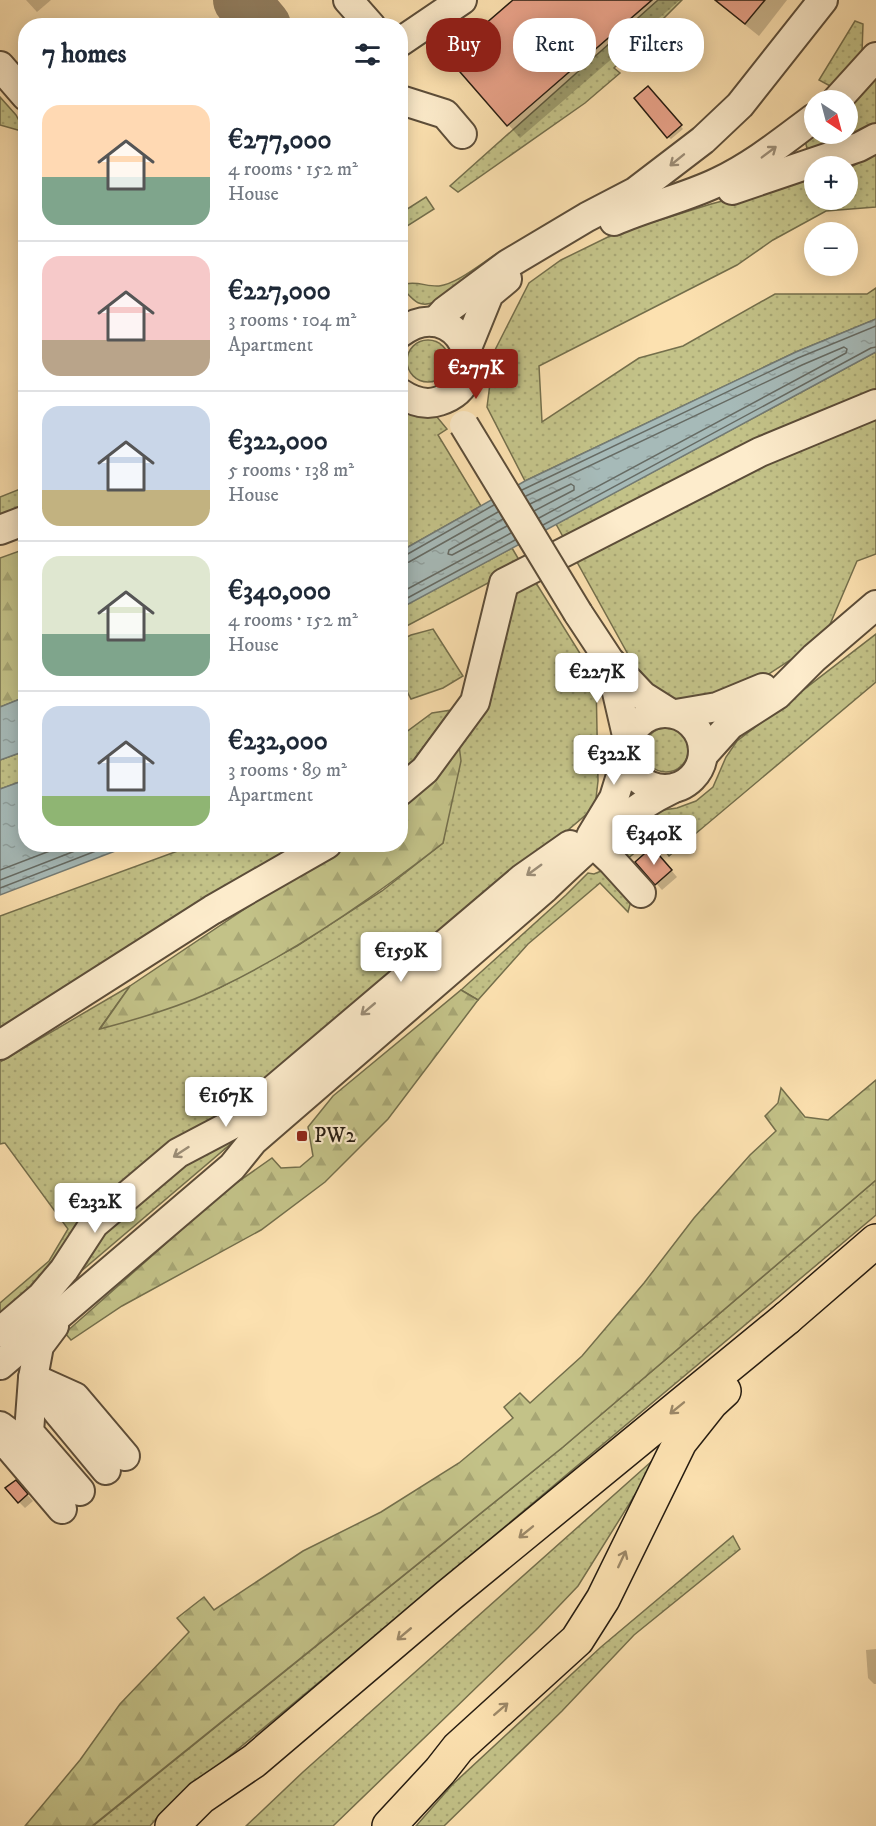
<!DOCTYPE html>
<html lang="en">
<head>
<meta charset="utf-8">
<style>
  body { margin:0; font-family:"IM FELL DW Pica",serif; background:#f2f2f3; color:#1f2937; height:100vh; display:flex; flex-direction:column; font-size:22px; white-space:nowrap }
  * { box-sizing:border-box; margin:0 }
  p { font-size:20px; color:#747a83 }
  .icon { flex:none; width:33px; height:33px; fill:none; stroke:currentColor; stroke-width:2; stroke-linecap:round; stroke-linejoin:round }
  .map { position:relative; flex:1; overflow:hidden }
  .panel { position:absolute; left:18px; top:18px; width:390px; height:834px; display:flex; flex-direction:column; background:#fff; border-radius:24px; box-shadow:0 3px 15px #0003 }
  .panel>* { flex:none }
  .banner { position:absolute; left:426px; top:18px; width:360px; height:54px; display:flex; gap:12px }
  .needle { width:39px; rotate:144deg }
  .tools { position:absolute; left:804px; top:90px; display:grid; gap:12px }
  .tools a { display:grid; place-items:center; width:54px; height:54px; border-radius:50%; background:#fff; box-shadow:0 3px 15px #0003; font-size:30px }
  .price { position:absolute; translate:-50% -51px; padding:0 14px; border-radius:6px; background:#fff; color:#222; font-size:20px; line-height:39px; filter:drop-shadow(0 2px 3px #0008) }
  .price::after { content:''; position:absolute; left:50%; top:36px; width:18px; height:14px; margin-left:-9px; background:inherit; clip-path:polygon(0 0,100% 0,50% 100%) }
  .price.active { background:#8f2418; color:#fff }
  ul { padding:0; list-style:none }
  li { display:flex; align-items:center; gap:18px; height:150px; padding:0 24px }
  li+li { border-top:2px solid #e0e1e3 }
  li span { display:grid; place-items:center; flex:none; width:168px; height:120px; border-radius:18px; color:#555 }
  li>.icon { margin-inline-start:auto }
  span .icon { width:72px; height:72px; fill:#fffc; stroke-width:1 }
  li b { font-size:26px }
  h2 { display:flex; justify-content:space-between; align-items:center; height:72px; padding:0 24px; font-size:26px }
  .pill { padding:0 21px; border-radius:24px; background:#fff; box-shadow:0 3px 15px #0003; font-size:21px; line-height:54px }
  .pill.active { background:#8f2418; color:#fff }
  .map>svg:first-child { display:block }
  .grass { fill:url(#grass-dots); stroke:#746f4c; stroke-width:1.5 }
  .forest { fill:url(#forest-firs); stroke:#746f4c; stroke-width:1.5 }
  .water { fill:url(#water-ripples); stroke:#737b75; stroke-width:1.5 }
  .shadow { fill:#0003 }
  .lines { fill:none; stroke-linecap:round; stroke-linejoin:round }
  .shore { stroke:#666b64; stroke-width:1.5 }
  .taxiway { stroke:#917e60; stroke-width:56 }
  .building { fill:#e9a289; stroke:#261c11; stroke-width:1.5 }
  .minor-casing { stroke:#5c4d39; stroke-width:32 }
  .major-casing { stroke:#261c11; stroke-width:36 }
  .highway-casing { stroke:#261c11; stroke-width:36 }
  .minor { stroke:#fdeccc; stroke-width:28 }
  .major { stroke:#fce1b0; stroke-width:33 }
  .highway { stroke:#fce1b0; stroke-width:33 }
  .minor-bridge-casing { stroke:#5c4d39; stroke-width:32; stroke-linecap:butt }
  .minor-bridge { stroke:#fdeccc; stroke-width:28 }
  .oneway { stroke:#9c8e78 }
  .oneway2 { stroke:#9c8868 }
  .poi-dot { fill:#8f2418; stroke:#fdeccc; stroke-width:2 }
  .labels { text-anchor:middle; dominant-baseline:central; stroke-width:4.5; stroke-linejoin:round; paint-order:stroke }
  .poi-label { font-size:21px; fill:#261c11; stroke:#fdeccc; text-anchor:start }
</style>
</head>
<body>
<div class="map">
<svg width="876" height="1826" viewBox="0 0 876 1826">
  <defs>
    <pattern id="grass-dots" width="8" height="8" patternUnits="userSpaceOnUse" patternTransform="scale(1.5)"><rect width="8" height="8" fill="#c3c288"/><path d="M2 2h.1M6 6h.1" fill="none" stroke="#a7a674" stroke-width="1.8" stroke-linecap="round"/></pattern>
    <pattern id="forest-firs" width="22" height="20" patternUnits="userSpaceOnUse" patternTransform="scale(1.5)"><rect width="22" height="20" fill="#c3c288"/><path d="M5 1l3.5 6h-7zM16 11l3.5 6h-7z" fill="#a7a674"/></pattern>
    <pattern id="water-ripples" width="26" height="14" patternUnits="userSpaceOnUse" patternTransform="scale(1.5)"><rect width="26" height="14" fill="#a6bab8"/><path d="M2 4q2-2 4 0t4 0M15 11q2-2 4 0t4 0" fill="none" stroke="#8f9f9d"/></pattern>
  </defs>
  <rect width="100%" height="100%" fill="#fce1b0"/>
  <filter id="stains"><feTurbulence type="fractalNoise" baseFrequency=".00333" numOctaves="4"/><feColorMatrix values="0 0 0 0 .2 0 0 0 0 .09 0 0 0 0 .02 0 0 0 .5 -.17"/></filter>
  <radialGradient id="worn" r=".72"><stop offset=".6" stop-color="#630" stop-opacity="0"/><stop offset="1" stop-color="#630" stop-opacity=".3"/></radialGradient>
  <g class="grass">
    <path d="M658,0H682L614,68L620,73L585,103L458,192L450,186Z"/>
    <path d="M855,21L863,24L862,53L832,87L819,80Z"/>
    <path d="M876,74V124L843,145L808,153L805,140L814,134H848V105Z"/>
    <path d="M0,97L16,115L25,132L0,125Z"/>
    <path d="M876,152V207L826,211L773,240L737,265L539,366L542,422L639,358L683,346L775,294H867L876,288V319L796,352L525,481L487,407L494,352L529,283L561,260L612,235L711,204L814,177V200H848V169Z"/>
    <path d="M426,197L434,209L401,230V213Z"/>
    <path d="M499,252V260L435,302C419,308 414,301 404,290L406,284C417,281 428,287 439,286C457,284 483,262 499,252Z"/>
    <circle cx="428" cy="361" r="21"/>
    <path d="M876,352V554L857,561L828,629L792,659L758,681L705,700L674,699L653,689L640,676L556,524Z"/>
    <path d="M401,407L415,414L437,417L447,429L438,435L481,506L401,551Z"/>
    <path d="M25,487V508L0,519V497Z"/>
    <path d="M512,548L522,565L401,629L400,608Z"/>
    <path d="M531,575L596,679L598,781L595,807L259,1093L35,1295L0,1324V1303L49,1261L68,1229L5,1143L0,1144V1062L130,986L100,1028L219,988L297,946L382,891L443,843L459,745L492,694L504,609L514,591Z"/>
    <path d="M433,629L463,676L443,688L411,699L403,684H401V640L411,635Z"/>
    <path d="M876,634V682L669,856L654,837L626,860L617,847L656,811L677,808L696,801L713,787L726,757L737,741Z"/>
    <path d="M451,710L404,773L401,776V736L432,713Z"/>
    <circle cx="666" cy="750" r="22"/>
    <path d="M25,751V780L0,789V760Z"/>
    <path d="M194,845H300L0,1030V916Z"/>
    <path d="M606,869L631,901L628,912L600,883L528,944L478,1000L461,990L566,895L588,873L594,874Z"/>
    <path d="M534,886L59,1290L98,1230Z"/>
    <path d="M876,1180V1215L370,1640L162,1812L150,1826H93L563,1447Z"/>
    <path d="M661,1453L578,1586L537,1629L333,1826H246L303,1772Z"/>
    <path d="M733,1536L740,1549L634,1635L562,1711L444,1826H416L452,1785L601,1647Z"/>
  </g>
  <g class="forest">
    <path d="M25,549V697L0,707V558Z"/>
    <path d="M459,745L461,761L443,843C374,897 300,949 221,987C186,1005 138,1019 100,1029L130,986L340,845L400,844L401,803Z"/>
    <path d="M461,990L478,1000L388,1119L325,1182L261,1230L122,1306L71,1340L65,1333L225,1191L272,1158L281,1168L300,1167L313,1156L308,1127L333,1096Z"/>
    <path d="M876,1080V1180L563,1447L92,1826H25L80,1760L120,1704L189,1632L177,1618L204,1597L214,1610L303,1551L381,1512L459,1463L513,1418L504,1407L520,1393L530,1403L582,1356L644,1283L694,1218L750,1155L776,1131L765,1116L778,1103L781,1088L805,1117L828,1120Z"/>
  </g>
  <g class="water">
    <path d="M876,319V352L401,608V551L525,481L796,352Z"/>
    <path d="M25,697V751L0,760V707Z"/>
    <path d="M25,780L26,844L131,845L0,895V789Z"/>
  </g>
  <g class="shadow">
    <path d="M26,0H51L37,12Z"/>
    <path d="M515,0H680L520,138L449,57Z"/>
    <path d="M714,0H787L759,36Z"/>
    <path d="M648,88L683,129L671,139L668,137Z"/>
    <path d="M658,855L677,877L662,890L637,862Z"/>
    <path d="M21,1488L33,1501L25,1508L19,1502Z"/>
    <path d="M876,1649V1684H874L868,1678L866,1650Z"/>
  </g>
  <g class="lines">
    <g class="shore">
      <path d="M522,490L798,358L876,326"/>
      <path d="M526,496L802,365L844,347L847,349L846,353L539,518"/>
      <path d="M530,504L571,484L574,486V490L534,511"/>
      <path d="M503,519L449,550L448,554L452,555L507,526"/>
      <path d="M543,525L871,348L876,347"/>
      <path d="M400,556L406,555L494,505"/>
      <path d="M400,564L409,562L498,512"/>
      <path d="M400,593L511,533"/>
      <path d="M400,602L515,540"/>
      <path d="M0,870L68,844"/>
      <path d="M0,880L93,844"/>
      <path d="M0,888L114,844"/>
    </g>
    <path class="taxiway" d="M241,0L263,26"/>
  </g>
  <g class="building">
    <path d="M513,0H652L507,126L447,57Z"/>
    <path d="M715,0H765L745,24Z"/>
    <path d="M648,86L682,125L667,138L634,98Z"/>
    <path d="M652,847L672,870L655,885L635,862Z"/>
    <path d="M16,1480L28,1494L18,1503L5,1488Z"/>
  </g>
  <g class="lines">
    <defs>
      <g id="minor">
        <path d="M348,0L371,26"/>
        <path d="M400,42L462,0"/>
        <path d="M0,66L26,96"/>
        <path d="M837,100L876,57"/>
        <path d="M400,103L404,101L445,114L462,134"/>
        <path d="M732,190L859,147L876,138"/>
        <path d="M614,221C648,206 685,198 718,182C754,165 783,141 814,118"/>
        <path d="M435,322L445,311L508,264L587,217L635,192L703,140L740,105L823,0"/>
        <path d="M400,333C456,290 501,382 439,401C425,406 412,401 400,393"/>
        <path d="M467,348L489,294L507,279"/>
        <path d="M0,530L26,520"/>
        <path d="M578,613L609,660L643,696L670,713"/>
        <path d="M610,662L628,740"/>
        <circle cx="665" cy="751" r="38"/>
        <path d="M676,714L717,707L763,688"/>
        <path d="M704,754L730,725L777,695L814,658L876,605"/>
        <path d="M400,791L425,770L475,702L504,583L760,452L876,404"/>
        <path d="M591,836L614,798L627,756"/>
        <path d="M594,844L612,861L641,893"/>
        <path d="M0,1045L212,910L327,844"/>
        <path d="M54,1326L39,1346L33,1378L57,1411L106,1470"/>
        <path d="M0,1332L41,1297L64,1270L94,1224L178,1153L233,1124L523,878L570,845"/>
        <path d="M0,1365L232,1167L253,1141L544,889C583,852 623,812 672,789"/>
        <path d="M33,1378L29,1432L80,1491"/>
        <path d="M35,1379L75,1397L125,1456"/>
        <path d="M0,1426L20,1441L36,1459"/>
        <path d="M11,1449L62,1509"/>
      </g>
      <path id="major" d="M787,1318L876,1241"/>
      <g id="highway">
        <path d="M172,1826L201,1797L254,1761L448,1596L787,1318"/>
        <path d="M389,1826L440,1771L458,1748L577,1640L603,1599L680,1442L711,1403L724,1391"/>
      </g>
    </defs>
    <use href="#minor" class="minor-casing"/>
    <use href="#major" class="major-casing"/>
    <use href="#highway" class="highway-casing"/>
    <use href="#minor" class="minor"/>
    <use href="#major" class="major"/>
    <use href="#highway" class="highway"/>
    <defs>
      <path id="minor-bridge" d="M464,425L578,613"/>
    </defs>
    <use href="#minor-bridge" class="minor-bridge-casing"/>
    <use href="#minor-bridge" class="minor-bridge"/>
  </g>
  <defs><path id="oneway-shaft" d="M-6 0H5M1.5-3L5.5 0L1.5 3" fill="none" stroke-width="1.6" stroke-linecap="round" stroke-linejoin="round" transform="scale(1.5)"/></defs>
  <g class="oneway">
    <use href="#oneway-shaft" transform="translate(769 152) rotate(-37)"/>
    <use href="#oneway-shaft" transform="translate(677 160) rotate(141)"/>
    <use href="#oneway-shaft" transform="translate(534 870) rotate(144)"/>
    <use href="#oneway-shaft" transform="translate(368 1009) rotate(140)"/>
    <use href="#oneway-shaft" transform="translate(181 1152) rotate(147)"/>
  </g>
  <g class="oneway2">
    <use href="#oneway-shaft" transform="translate(677 1408) rotate(141)"/>
    <use href="#oneway-shaft" transform="translate(526 1532) rotate(141)"/>
    <use href="#oneway-shaft" transform="translate(622 1559) rotate(-65)"/>
    <use href="#oneway-shaft" transform="translate(404 1634) rotate(140)"/>
    <use href="#oneway-shaft" transform="translate(501 1709) rotate(-41)"/>
  </g>
  <rect class="poi-dot" x="296" y="1130" width="12" height="12" rx="3"/>
  <g class="labels">
    <g class="poi-label">
      <text x="314" y="1136">PW2</text>
    </g>
  </g>
  <rect width="100%" height="100%" filter="url(#stains)"/>
  <rect width="100%" height="100%" fill="url(#worn)"/>
</svg>
<div class="tools">
<a><svg class="needle" viewBox="-14 -14 28 28"><path d="M0-13l5 13h-10z" fill="#e53935"/><path d="M0 13l5-13h-10z" fill="#747a83"/></svg></a>
<a>+</a>
<a>−</a>
</div>
<b class="price active" style="left:476px;top:400px">€277K</b>
<b class="price" style="left:597px;top:704px">€227K</b>
<b class="price" style="left:614px;top:786px">€322K</b>
<b class="price" style="left:654px;top:866px">€340K</b>
<b class="price" style="left:401px;top:983px">€159K</b>
<b class="price" style="left:226px;top:1128px">€167K</b>
<b class="price" style="left:95px;top:1234px">€232K</b>
<div class="banner">
<a class="pill active">Buy</a>
<a class="pill">Rent</a>
<a class="pill">Filters</a>
</div>
<section class="panel">
<h2>7 homes<svg class="icon" aria-label="filters" viewBox="0 0 24 24"><path d="M4 7h16M4 17h16"/><circle cx="9" cy="7" r="2"/><circle cx="15" cy="17" r="2"/></svg></h2>
<ul>
<li><span style="background:linear-gradient(#ffd9b3 60%,#7fa58c 0)"><svg class="icon" aria-label="home" viewBox="0 0 24 24"><path d="M3 11l9-7 9 7M6 9v11h12V9"/></svg></span><div><b>€277,000</b><p>4 rooms · 152 m²</p><p>House</p></div></li>
<li><span style="background:linear-gradient(#f6c9c9 70%,#b9a48a 0)"><svg class="icon" aria-label="home" viewBox="0 0 24 24"><path d="M3 11l9-7 9 7M6 9v11h12V9"/></svg></span><div><b>€227,000</b><p>3 rooms · 104 m²</p><p>Apartment</p></div></li>
<li><span style="background:linear-gradient(#c9d6e8 70%,#c2b280 0)"><svg class="icon" aria-label="home" viewBox="0 0 24 24"><path d="M3 11l9-7 9 7M6 9v11h12V9"/></svg></span><div><b>€322,000</b><p>5 rooms · 138 m²</p><p>House</p></div></li>
<li><span style="background:linear-gradient(#dfe7d0 65%,#7fa58c 0)"><svg class="icon" aria-label="home" viewBox="0 0 24 24"><path d="M3 11l9-7 9 7M6 9v11h12V9"/></svg></span><div><b>€340,000</b><p>4 rooms · 152 m²</p><p>House</p></div></li>
<li><span style="background:linear-gradient(#c9d6e8 75%,#8fb573 0)"><svg class="icon" aria-label="home" viewBox="0 0 24 24"><path d="M3 11l9-7 9 7M6 9v11h12V9"/></svg></span><div><b>€232,000</b><p>3 rooms · 89 m²</p><p>Apartment</p></div></li>
</ul>
</section>
</div>
</body>
</html>
